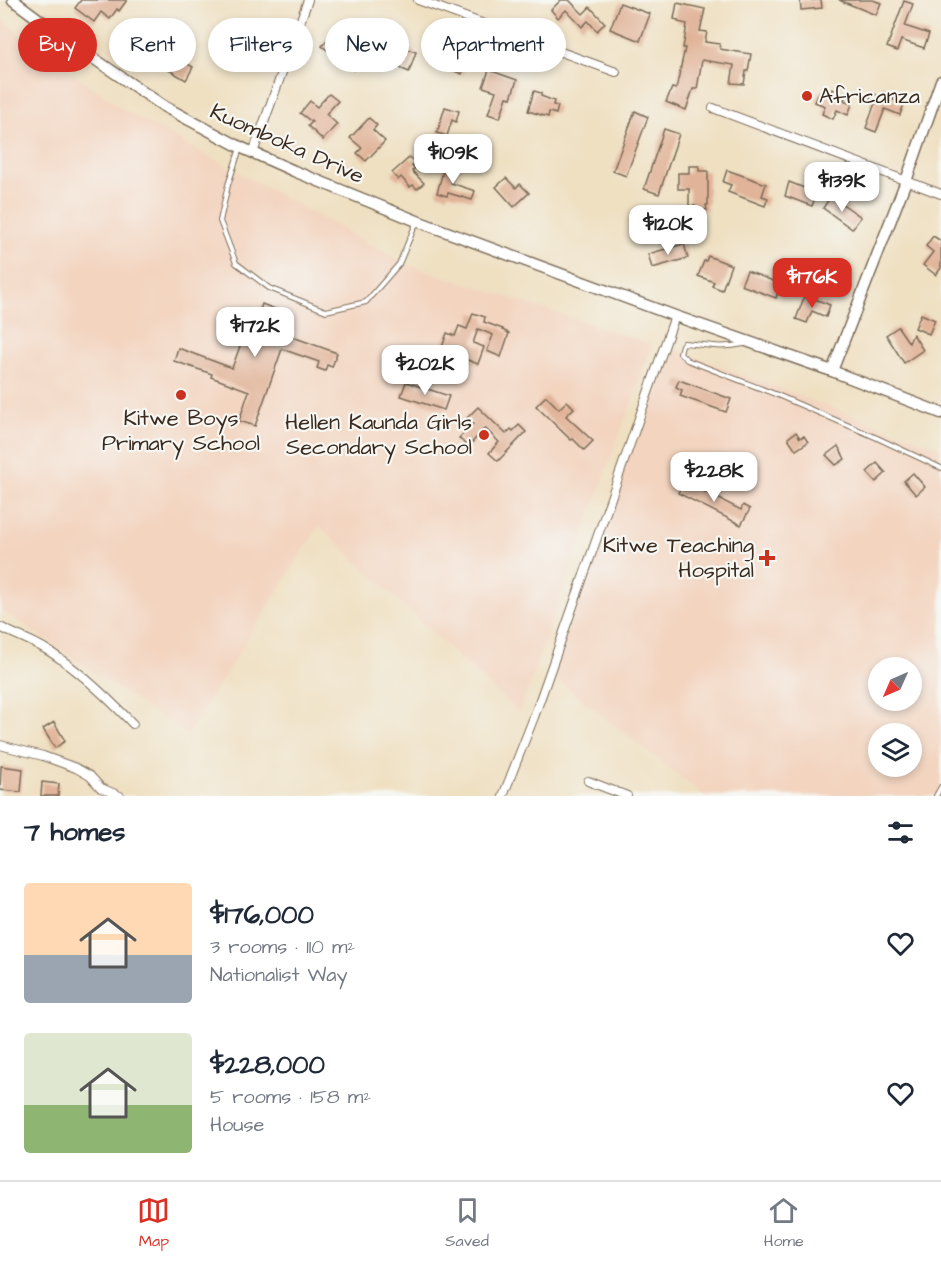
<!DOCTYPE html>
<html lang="en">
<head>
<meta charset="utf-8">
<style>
  body { margin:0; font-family:"Architects Daughter",sans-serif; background:#f2f2f3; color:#1f2937; height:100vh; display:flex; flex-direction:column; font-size:22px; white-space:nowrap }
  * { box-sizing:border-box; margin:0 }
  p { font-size:20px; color:#747a83 }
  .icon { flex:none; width:33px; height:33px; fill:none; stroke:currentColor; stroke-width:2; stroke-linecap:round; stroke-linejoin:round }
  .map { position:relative; height:796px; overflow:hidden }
  .panel { display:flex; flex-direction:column; background:#fff; flex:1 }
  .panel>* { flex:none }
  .top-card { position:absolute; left:18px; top:18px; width:600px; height:54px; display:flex; gap:12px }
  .needle { width:39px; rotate:225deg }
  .fabs { position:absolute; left:868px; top:657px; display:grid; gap:12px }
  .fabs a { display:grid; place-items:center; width:54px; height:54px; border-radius:50%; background:#fff; box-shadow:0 3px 9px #0003; font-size:30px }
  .price { position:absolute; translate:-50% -51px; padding:0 14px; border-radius:12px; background:#fff; color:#222; font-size:20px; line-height:39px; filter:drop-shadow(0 2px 3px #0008) }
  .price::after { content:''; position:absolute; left:50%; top:36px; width:18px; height:14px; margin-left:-9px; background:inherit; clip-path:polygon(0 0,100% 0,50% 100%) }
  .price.on { background:#d93025; color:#fff }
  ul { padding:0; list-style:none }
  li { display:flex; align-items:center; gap:18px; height:150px; padding:0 24px }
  li span { display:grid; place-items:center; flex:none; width:168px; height:120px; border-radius:6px; color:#555 }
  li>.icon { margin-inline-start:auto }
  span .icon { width:72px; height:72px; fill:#fffc; stroke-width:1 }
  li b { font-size:26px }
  h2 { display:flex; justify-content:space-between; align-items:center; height:72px; padding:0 24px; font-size:26px }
  .chip { padding:0 21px; border-radius:27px; background:#fff; box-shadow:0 3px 9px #0003; font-size:21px; line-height:54px }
  .chip.on { background:#d93025; color:#fff }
  .dock { display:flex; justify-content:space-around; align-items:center; height:84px; border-top:2px solid #e0e1e3; background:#fff; font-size:16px; color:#747a83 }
  .dock a { display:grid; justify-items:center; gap:3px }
  .dock .on { color:#d93025 }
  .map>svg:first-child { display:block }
  .built { fill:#f3d4bf; fill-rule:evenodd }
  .building { fill:#e1b499 }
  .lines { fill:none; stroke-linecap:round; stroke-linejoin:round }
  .lane-casing { stroke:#7a6a57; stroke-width:6 }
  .street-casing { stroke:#7a6a57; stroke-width:10 }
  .secondary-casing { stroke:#7a6a57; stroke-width:13 }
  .lane { stroke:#fff; stroke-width:4 }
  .street { stroke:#fff; stroke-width:8 }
  .secondary { stroke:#fff; stroke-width:10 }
  .poi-dot { fill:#c8321e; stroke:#f6f6f2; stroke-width:2 }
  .labels { text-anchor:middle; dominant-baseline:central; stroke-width:4.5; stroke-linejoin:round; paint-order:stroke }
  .poi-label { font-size:22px; fill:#3b2a1e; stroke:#f6f6f2; text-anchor:end }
  .street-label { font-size:22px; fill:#3b2a1e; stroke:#f6f6f2 }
</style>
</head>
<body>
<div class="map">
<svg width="941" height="796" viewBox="0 0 941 796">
  <rect width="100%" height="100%" fill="#f6f6f2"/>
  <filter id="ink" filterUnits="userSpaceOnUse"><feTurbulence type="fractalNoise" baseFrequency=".0167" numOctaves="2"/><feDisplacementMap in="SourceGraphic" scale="12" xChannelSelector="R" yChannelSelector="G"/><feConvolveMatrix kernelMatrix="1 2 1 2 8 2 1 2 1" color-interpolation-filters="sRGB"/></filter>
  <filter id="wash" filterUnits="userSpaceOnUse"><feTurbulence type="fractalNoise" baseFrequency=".008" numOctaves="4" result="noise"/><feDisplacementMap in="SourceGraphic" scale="24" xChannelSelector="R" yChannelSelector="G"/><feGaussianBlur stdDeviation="1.35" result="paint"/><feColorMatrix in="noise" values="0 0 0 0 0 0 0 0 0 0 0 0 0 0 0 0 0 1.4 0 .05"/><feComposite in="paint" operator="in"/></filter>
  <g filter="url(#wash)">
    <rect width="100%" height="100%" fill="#efe0c2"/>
    <g class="built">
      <path d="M0,18L27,41L126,111L406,264L652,344L519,713L319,526L187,735L0,609Z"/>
      <path d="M667,347L941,448V796H705L552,676ZM879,668H912V700H879ZM879,734H912V766H879Z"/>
    </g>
    <g id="blocks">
      <g class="building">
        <path d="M81,0H127L119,11L117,9L110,19L101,12L94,22L75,8Z"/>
        <path d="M561,0H569L583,14L590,7L605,23L597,31L588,21L582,27L566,10L558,18L551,10Z"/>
        <path d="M800,0H821L822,8L801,10Z"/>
        <path d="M839,0H873L881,3L876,15Z"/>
        <path d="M904,1L913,4L905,26L929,34L924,48L901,40L897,51L887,47Z"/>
        <path d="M620,3L650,14L640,41L610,29Z"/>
        <path d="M677,3L705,9L700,31L707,32L705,42L720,44V49L751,54L748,71H746L744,84L731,83L734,65L702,60L697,89H693L686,110L666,102L672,88L676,89L685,48H683L687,24L678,22V20L674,19Z"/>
        <path d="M126,23L137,30L135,34L148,42L144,49L140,46L138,48L125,40L123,44L116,40Z"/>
        <path d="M331,35L346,47L349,43L360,52L358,55L363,58L354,70L322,46Z"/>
        <path d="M391,46L406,51L407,49L416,52L409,72L400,68L401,65L386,59Z"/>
        <path d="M176,52L183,56L181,60L193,67L186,80L160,65L166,53L173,57Z"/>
        <path d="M439,52L455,57L456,52L468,56L462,74L441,66L442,62L437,60Z"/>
        <path d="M489,70L517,80L511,98L507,97L500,118L488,114L496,91L483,87Z"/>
        <path d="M832,89L846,94L844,100L852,104L848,115L837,110L833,119L822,114L825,106L815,102L820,91L830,95Z"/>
        <path d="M534,91L541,93V96L554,101L553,105L558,106L556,114L549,112L548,117L528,111Z"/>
        <path d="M883,92L895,96L893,100L904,104L900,115L885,109L876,132L866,128L875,103L869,101L872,93L881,97Z"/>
        <path d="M329,94L338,101L326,114L337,124L323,140L308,126L312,122L300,113L310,101L317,107Z"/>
        <path d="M445,107L459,111L456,122L452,120L447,136L437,133Z"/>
        <path d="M635,111L648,117L626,176L613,171Z"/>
        <path d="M369,118L377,125L373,130L385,141L366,161L357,153L362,148L350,138Z"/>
        <path d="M664,129L679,134L659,194L644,189Z"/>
        <path d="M410,157L416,163L412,166L415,168L412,171L424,183L417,189L413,185L410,187L401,177L398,180L392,173Z"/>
        <path d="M445,164L456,167L451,183L475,191L472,200L448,193L447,196L437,193Z"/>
        <path d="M689,166H699V171H708V205H706L707,210H695V206H689V189H678V173H689Z"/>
        <path d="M727,170L766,184L762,196L768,198L765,206L728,192L731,185L723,182Z"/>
        <path d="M506,178L516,188L520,184L529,193L514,207L496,187Z"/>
        <path d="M789,182L817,193L812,206L785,196Z"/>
        <path d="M831,196L861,217L852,229L823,208Z"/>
        <path d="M933,236L941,241V268L936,275L923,265L933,252L926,246Z"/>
        <path d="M684,244L688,258L652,268L648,254Z"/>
        <path d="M708,256L731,265L722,290L712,286L714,282L698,276L704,261H706Z"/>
        <path d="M747,271L781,284L776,298L741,285Z"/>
        <path d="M805,295L830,305L826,317L812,311L807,323L796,319Z"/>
        <path d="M262,304L275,309L268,328L337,353L332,367L327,365L325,371L317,368L319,362L282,349L255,426L239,421L249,391L211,377L212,374L174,361L178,348L232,368L243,338L217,329L224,310L256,321Z"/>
        <path d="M473,313L485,317L484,322L503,329L502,330L509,333L501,357L487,351L493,335L478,329L473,343L484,347L478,364L441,350L447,333L455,336L459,326L467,329Z"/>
        <path d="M921,314L935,320L929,334L915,328Z"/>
        <path d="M898,327L909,343L913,334L923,350L904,363L886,335Z"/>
        <path d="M679,380L731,399L726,412L680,396L682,390L676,387Z"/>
        <path d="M406,382L449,396L444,410L401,396Z"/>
        <path d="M546,396L559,409L567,401L574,408L566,416L593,441L584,450L573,439L571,440L536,406Z"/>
        <path d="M478,407L506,434L511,429L513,431L519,425L526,432L498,461L489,453L499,442L485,428L468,447L459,438L473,424L467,418Z"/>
        <path d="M796,432L800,438L804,436L808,442L796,450L788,438Z"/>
        <path d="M838,446L845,459L836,465L826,455Z"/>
        <path d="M877,463L886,473L876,482L867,472Z"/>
        <path d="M913,473L925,487L916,495L904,481Z"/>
        <path d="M684,481L741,510L743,505L750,509L741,525L678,493Z"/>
        <path d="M54,722L65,741L55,748L43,729Z"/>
        <path d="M1,766L23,769L21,792L0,790Z"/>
        <path d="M42,782L59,784L58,796H41Z"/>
      </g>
    </g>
  </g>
  <g filter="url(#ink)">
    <use href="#blocks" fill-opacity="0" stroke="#7a6a57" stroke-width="1.5"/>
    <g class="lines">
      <defs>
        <g id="lane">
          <path d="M240,148L228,185L220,221L236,263L269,288L326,311L366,302L399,264L417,221"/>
          <path d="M744,344C721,349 707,345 684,343L682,345L680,353L687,360L775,394L875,437L941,468"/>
          <path d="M936,796L941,787"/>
        </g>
        <g id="street">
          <path d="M418,0L616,72"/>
          <path d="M713,108L941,194"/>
          <path d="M253,153L308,0"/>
          <path d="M0,627C15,635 33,641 47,650C78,669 108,698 133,724"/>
          <path d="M0,745L43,756L76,768L90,776L101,788L120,796"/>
          <path d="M588,781L627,796"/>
          <path d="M503,796L534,717L675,316"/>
        </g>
        <g id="secondary">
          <path d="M13,0L68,41L165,107L240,147L294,171L417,221L675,316L832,371L941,413"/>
          <path d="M832,371L906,181L941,81"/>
        </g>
      </defs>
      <use href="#lane" class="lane-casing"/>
      <use href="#street" class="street-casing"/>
      <use href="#secondary" class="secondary-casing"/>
      <use href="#lane" class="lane"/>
      <use href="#street" class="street"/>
      <use href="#secondary" class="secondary"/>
    </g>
  </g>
  <g class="poi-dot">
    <circle cx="807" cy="96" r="6"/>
    <circle cx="181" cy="395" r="6"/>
    <circle cx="484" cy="435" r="6"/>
    <path d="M764 549h6v6h6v6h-6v6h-6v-6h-6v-6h6z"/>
  </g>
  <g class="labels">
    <g class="poi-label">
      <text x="819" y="96" text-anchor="start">Africanza</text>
      <text x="181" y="418" text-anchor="middle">Kitwe Boys<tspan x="181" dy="25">Primary School</tspan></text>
      <text x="472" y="422">Hellen Kaunda Girls<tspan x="472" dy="25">Secondary School</tspan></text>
      <text x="754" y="545">Kitwe Teaching<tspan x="754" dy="25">Hospital</tspan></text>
    </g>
    <g class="street-label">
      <text transform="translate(287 144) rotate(24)">Kuomboka Drive</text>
    </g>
  </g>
</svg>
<div class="fabs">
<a><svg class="needle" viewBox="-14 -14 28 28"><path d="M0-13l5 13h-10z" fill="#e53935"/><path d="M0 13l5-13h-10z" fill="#747a83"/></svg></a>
<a><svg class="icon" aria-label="layers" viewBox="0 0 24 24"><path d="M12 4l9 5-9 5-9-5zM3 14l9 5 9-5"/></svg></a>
</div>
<b class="price" style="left:453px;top:185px">$109K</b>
<b class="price" style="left:842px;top:213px">$139K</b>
<b class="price" style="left:668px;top:256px">$120K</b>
<b class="price on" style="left:812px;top:309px">$176K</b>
<b class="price" style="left:255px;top:358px">$172K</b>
<b class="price" style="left:425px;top:396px">$202K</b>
<b class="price" style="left:714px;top:503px">$228K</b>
<div class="top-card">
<a class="chip on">Buy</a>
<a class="chip">Rent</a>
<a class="chip">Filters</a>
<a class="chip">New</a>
<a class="chip">Apartment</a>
</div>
</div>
<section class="panel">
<h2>7 homes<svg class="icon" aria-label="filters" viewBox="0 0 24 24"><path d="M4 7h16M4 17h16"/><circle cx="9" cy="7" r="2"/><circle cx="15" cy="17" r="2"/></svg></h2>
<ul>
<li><span style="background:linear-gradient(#ffd9b3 60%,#9aa5b1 0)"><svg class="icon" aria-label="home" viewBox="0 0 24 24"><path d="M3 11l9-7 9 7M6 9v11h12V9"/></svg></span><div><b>$176,000</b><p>3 rooms · 110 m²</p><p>Nationalist Way</p></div><svg class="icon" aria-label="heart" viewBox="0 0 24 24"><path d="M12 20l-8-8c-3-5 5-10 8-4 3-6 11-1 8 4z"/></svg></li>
<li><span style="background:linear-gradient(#dfe7d0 60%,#8fb573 0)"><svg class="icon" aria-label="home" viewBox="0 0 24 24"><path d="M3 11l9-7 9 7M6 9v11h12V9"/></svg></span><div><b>$228,000</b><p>5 rooms · 158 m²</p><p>House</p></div><svg class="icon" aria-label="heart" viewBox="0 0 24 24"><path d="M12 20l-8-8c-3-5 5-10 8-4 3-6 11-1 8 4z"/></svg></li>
</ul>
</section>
<nav class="dock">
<a class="on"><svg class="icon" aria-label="map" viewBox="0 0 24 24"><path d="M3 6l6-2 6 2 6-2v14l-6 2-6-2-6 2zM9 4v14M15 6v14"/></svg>Map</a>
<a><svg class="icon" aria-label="saved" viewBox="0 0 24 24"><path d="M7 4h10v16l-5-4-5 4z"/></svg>Saved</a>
<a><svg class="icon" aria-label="home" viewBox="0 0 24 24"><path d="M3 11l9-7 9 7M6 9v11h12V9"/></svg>Home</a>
</nav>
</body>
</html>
